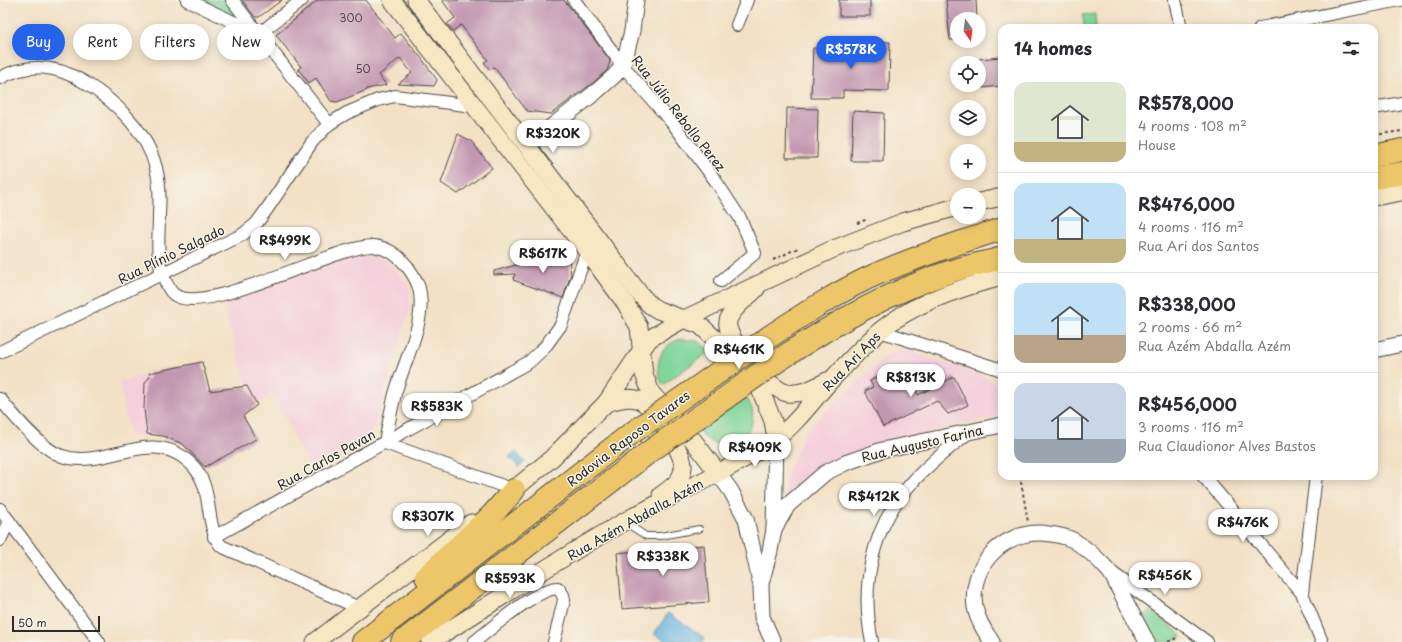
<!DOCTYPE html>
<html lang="en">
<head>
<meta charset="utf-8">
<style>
  body { margin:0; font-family:"Playpen Sans",sans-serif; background:#f2f2f3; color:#2b2b33; height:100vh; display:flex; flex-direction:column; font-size:15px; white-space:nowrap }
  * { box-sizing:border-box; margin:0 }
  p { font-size:13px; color:#7c7c81 }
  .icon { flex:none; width:22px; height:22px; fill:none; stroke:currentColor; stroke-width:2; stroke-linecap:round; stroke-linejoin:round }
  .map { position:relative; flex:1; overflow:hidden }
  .drawer { position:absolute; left:998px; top:24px; width:380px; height:456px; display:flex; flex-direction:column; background:#fff; border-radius:12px; box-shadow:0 2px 10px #0003 }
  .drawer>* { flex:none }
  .banner { position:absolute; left:12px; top:24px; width:380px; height:36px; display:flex; gap:8px }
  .needle { width:26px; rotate:166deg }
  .tools { position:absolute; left:950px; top:12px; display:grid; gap:8px }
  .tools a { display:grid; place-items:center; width:36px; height:36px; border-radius:50%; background:#fff; box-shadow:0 2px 10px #0003; font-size:20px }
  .scale { position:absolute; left:12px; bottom:10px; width:88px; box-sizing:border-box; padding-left:4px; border:2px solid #2b2b2b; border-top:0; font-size:11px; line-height:14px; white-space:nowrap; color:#2b2b2b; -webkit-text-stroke:3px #f7f3e8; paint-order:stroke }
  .price { position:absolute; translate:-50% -34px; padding:0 9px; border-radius:14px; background:#fff; color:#222; font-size:13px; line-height:26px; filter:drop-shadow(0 1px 2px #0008) }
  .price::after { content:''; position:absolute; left:50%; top:24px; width:12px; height:9px; margin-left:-6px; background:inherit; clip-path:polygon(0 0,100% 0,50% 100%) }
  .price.active { background:#2563eb; color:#fff }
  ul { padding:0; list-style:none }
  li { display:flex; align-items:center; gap:12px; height:100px; padding:0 16px }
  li+li { border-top:1px solid #e1e1e2 }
  li span { display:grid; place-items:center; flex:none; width:112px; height:80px; border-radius:12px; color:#555 }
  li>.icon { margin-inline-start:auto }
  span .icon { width:48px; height:48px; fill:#fffc; stroke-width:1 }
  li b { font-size:17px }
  h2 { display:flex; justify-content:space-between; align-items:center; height:48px; padding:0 16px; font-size:17px }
  .chip { padding:0 14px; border-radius:18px; background:#fff; box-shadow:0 2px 10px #0003; font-size:14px; line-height:36px }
  .chip.active { background:#2563eb; color:#fff }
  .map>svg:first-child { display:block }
  .built { fill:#f4cfdc }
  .green { fill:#80d69b; stroke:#568063 }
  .water { fill:#65b3df; stroke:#486f85 }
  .building { fill:#c298b1 }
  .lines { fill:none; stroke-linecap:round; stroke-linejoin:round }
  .service-casing { stroke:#494642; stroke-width:8 }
  .minor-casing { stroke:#494642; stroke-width:14 }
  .tertiary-casing { stroke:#494642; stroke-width:17 }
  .secondary-casing { stroke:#494642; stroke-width:19 }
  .motorway-casing { stroke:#494642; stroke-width:24 }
  .path { stroke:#494642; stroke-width:2; stroke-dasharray:3 3; stroke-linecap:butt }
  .service { stroke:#fff; stroke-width:6 }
  .minor { stroke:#fff; stroke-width:12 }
  .tertiary { stroke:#fff; stroke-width:15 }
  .secondary { stroke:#f7e8c3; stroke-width:17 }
  .motorway { stroke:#ecc669; stroke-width:22 }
  .motorway-bridge-casing { stroke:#494642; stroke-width:24; stroke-linecap:butt }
  .motorway-bridge { stroke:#ecc669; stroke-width:22 }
  .labels { text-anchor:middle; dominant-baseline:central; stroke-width:3; stroke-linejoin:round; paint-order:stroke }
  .number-label { font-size:11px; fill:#51464c }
  .street-label { font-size:13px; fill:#2b2b2b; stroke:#f7f3e8 }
</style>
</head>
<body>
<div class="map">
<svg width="1402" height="642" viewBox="0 0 1402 642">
  <rect width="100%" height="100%" fill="#f7f3e8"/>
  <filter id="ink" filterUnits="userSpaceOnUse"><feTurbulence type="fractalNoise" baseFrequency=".025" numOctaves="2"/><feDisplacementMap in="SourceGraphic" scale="8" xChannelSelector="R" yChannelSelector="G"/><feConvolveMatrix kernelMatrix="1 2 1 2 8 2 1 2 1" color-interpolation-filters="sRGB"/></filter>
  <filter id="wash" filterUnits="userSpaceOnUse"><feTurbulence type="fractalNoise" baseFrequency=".012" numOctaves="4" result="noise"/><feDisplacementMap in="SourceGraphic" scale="16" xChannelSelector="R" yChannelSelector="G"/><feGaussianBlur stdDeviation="0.9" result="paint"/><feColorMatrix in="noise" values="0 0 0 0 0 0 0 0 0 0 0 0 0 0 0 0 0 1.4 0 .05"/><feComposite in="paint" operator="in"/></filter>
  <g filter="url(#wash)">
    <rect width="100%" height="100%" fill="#f3e1c6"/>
    <g class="built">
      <path d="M355,256L385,259L410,286V308L373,430L362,442L311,469L272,393L257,405L248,389L222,300Z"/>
      <path d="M903,349L974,372L1002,387V415L938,430L882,446L782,505L784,487L788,470L806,431L885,356Z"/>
      <path d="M150,375L145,383L147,434L130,437L119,381Z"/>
    </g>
    <g class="green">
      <path d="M193,0H228L250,29Z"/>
      <path d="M1095,14L1096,28H1084L1083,15Z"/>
      <path d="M682,339L698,341L710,351L663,385C652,367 660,343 682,339Z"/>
      <path d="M746,398C770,427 724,465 699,431Z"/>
      <path d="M1152,610L1182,636L1168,642H1158L1143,617Z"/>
    </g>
    <g class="water">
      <path d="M515,451L525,462L519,467L509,457Z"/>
      <path d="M668,613L705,638L703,642H667L654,634Z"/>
    </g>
    <g id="blocks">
      <g class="building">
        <path d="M242,0H282L259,17H255Z"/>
        <path d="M318,0H366L395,38L401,33L422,59L437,80L434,86L398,84L412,73L400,58L379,75L386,85L367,89V90L337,102L331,101L316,78L309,83L298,69L301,67L276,35Z"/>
        <path d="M442,0H564L610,60L609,65L607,70L595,81L551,114L527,111L494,67L490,70L484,62L488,60L461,25L453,31L447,24L455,18Z"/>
        <rect x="839" y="0" width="31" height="16"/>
        <path d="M946,0H976L977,19H957V40H950Z"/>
        <path d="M859,41L890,42L889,91L843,90V98H811L813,48L859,50Z"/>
        <path d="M1001,57L1002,86L979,88V59Z"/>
        <path d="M787,108L818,109L817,158H786Z"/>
        <path d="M853,111L884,113L883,161H851Z"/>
        <path d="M458,134L471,141L492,168L458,194L441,183Z"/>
        <path d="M568,251L571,274L563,298L513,280L515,274L494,275V271Z"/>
        <path d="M202,362L210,391L247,386L257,405L243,416L256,439L205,467L183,444L163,436L147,434L144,409L145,383L150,376L149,373Z"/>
        <path d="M907,372L918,395L954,377L968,405L948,414L937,401L883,427L865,391L873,387L870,381L879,376L883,384Z"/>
        <path d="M704,545L709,602L622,609L617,553Z"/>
      </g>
    </g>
  </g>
  <g filter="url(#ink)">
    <use href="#blocks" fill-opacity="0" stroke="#494642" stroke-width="1"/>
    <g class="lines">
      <defs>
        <path id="service" d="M626,523L646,536H660L699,529"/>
        <g id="minor">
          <path d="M187,0L259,34L302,0"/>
          <path d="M232,0L329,124"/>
          <path d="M574,0L623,66L674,125L715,180L740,218L755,253L721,281"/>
          <path d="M1175,0L1181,28"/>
          <path d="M737,25L747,0"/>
          <path d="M1260,28L1400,0"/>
          <path d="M0,78C29,62 56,65 84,82C115,101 147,131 156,168C160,183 160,199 159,215C159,242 154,264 170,290C191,326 338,243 374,246C387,248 399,256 407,266C413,274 419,283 420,293C425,324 403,364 395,394C391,410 388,426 385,443L514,490"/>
          <path d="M1374,108L1402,103"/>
          <path d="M880,331L1002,370"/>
          <path d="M0,352L242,235L256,224L267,209L312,142L329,124L347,113L378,100L395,96L473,106"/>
          <path d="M0,399C14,416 42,450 62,456C107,471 154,422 194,467C214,490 204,524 221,546L359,608"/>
          <path d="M1203,476C1237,514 1268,555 1302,593"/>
          <path d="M1316,476L1302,593L1322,642"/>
          <path d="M0,509L99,642"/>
          <path d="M214,537L529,362L544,348L561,325L587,251"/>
          <path d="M0,540L9,521"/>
          <path d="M1111,572L1207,642"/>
          <path d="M474,642C492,628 537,588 558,588L563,595L564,600L554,642"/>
          <path d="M872,642C861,589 870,535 904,492C922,469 947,450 969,432"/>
        </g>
        <g id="tertiary">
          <path d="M528,145L597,91L614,76L623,66L632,31L636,0"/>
          <path d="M1374,350L1402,344"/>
          <path d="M718,473L731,491L746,519L761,586L762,617L773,642"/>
          <path d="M774,529L788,505L825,473L845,463L882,450L1002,425"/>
          <path d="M761,583L770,551L774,529L776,438"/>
          <path d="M992,642C985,632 977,619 975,607C969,567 1001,532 1041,533C1051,534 1063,535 1073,540C1085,547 1099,560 1108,570C1113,575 1116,584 1120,591C1129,608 1138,625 1147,642"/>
        </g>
        <g id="secondary">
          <path d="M392,0L587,251L626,304L639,327L644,374L651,393L693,440L718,473"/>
          <path d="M416,0L639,293L650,305L658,310L700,325L715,339L760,389L773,421L776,438"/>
          <path d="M1374,197L1402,192"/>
          <path d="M979,202L1002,197"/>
          <path d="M756,289C748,297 731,309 728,321C724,339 770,390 787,393C802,395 815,387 827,381"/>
          <path d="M606,403C617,400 628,396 639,400C653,405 685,454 683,468C682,481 671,488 661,495"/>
          <path d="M505,497L552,458L606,403L649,339L682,320L831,250L903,222L957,207"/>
          <path d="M315,642L471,523"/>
          <path d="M430,642C496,601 561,557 629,519C677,492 729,471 774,440C798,423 814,398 834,377C848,362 864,345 880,331C911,304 962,287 1002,277"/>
        </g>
        <g id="motorway">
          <path d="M1374,156L1402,150"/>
          <path d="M1374,178L1402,173"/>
          <path d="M769,337C804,314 840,290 879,273C919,256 960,242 1002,229"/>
          <path d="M779,360C831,325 889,292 949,272C966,266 984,263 1002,258"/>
          <path d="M426,577L492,515L514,490"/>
          <path d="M363,642L632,433"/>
          <path d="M402,642L649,452"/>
        </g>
      </defs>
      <use href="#service" class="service-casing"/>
      <use href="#minor" class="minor-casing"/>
      <use href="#tertiary" class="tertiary-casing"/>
      <use href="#secondary" class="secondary-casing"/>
      <use href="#motorway" class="motorway-casing"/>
      <g class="path">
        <path d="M1374,130L1379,119"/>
        <path d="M1374,135L1402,131"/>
        <path d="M857,223L868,219"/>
        <path d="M773,260L798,248"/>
        <path d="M1020,476L1028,522"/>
        <path d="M1168,642L1179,637"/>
      </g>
      <use href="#service" class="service"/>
      <use href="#minor" class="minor"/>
      <use href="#tertiary" class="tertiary"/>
      <use href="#secondary" class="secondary"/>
      <use href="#motorway" class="motorway"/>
      <defs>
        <g id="motorway-bridge">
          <path d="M632,433L769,337"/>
          <path d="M649,452L779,360"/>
        </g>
      </defs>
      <use href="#motorway-bridge" class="motorway-bridge-casing"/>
      <use href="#motorway-bridge" class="motorway-bridge"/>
    </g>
  </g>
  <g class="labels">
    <g class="number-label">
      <text x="351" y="17">300</text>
      <text x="363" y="68">50</text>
    </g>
    <g class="street-label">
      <text transform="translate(679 113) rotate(52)">Rua Júlio Rebollo Perez</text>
      <text transform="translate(171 254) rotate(-26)">Rua Plínio Salgado</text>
      <text transform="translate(851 361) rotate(-46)">Rua Ari Aps</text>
      <text transform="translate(628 438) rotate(-37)">Rodovia Raposo Tavares</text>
      <text transform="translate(922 443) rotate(-13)">Rua Augusto Farina</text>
      <text transform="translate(326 459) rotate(-29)">Rua Carlos Pavan</text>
      <text transform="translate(635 519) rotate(-29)">Rua Azém Abdalla Azém</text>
    </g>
  </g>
</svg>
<div class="tools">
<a><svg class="needle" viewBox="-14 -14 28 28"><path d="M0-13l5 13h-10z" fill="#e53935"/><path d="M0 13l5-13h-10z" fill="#7c7c81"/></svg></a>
<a><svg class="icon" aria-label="locate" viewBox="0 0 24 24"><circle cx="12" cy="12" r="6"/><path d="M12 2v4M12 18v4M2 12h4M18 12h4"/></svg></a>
<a><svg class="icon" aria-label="layers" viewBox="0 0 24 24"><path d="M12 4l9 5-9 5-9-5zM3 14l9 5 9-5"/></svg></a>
<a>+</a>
<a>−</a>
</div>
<div class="scale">50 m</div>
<b class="price active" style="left:851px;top:70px">R$578K</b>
<b class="price" style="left:553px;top:154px">R$320K</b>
<b class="price" style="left:285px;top:261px">R$499K</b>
<b class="price" style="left:543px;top:274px">R$617K</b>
<b class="price" style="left:739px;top:370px">R$461K</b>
<b class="price" style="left:911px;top:398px">R$813K</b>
<b class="price" style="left:437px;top:427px">R$583K</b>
<b class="price" style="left:755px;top:468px">R$409K</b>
<b class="price" style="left:874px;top:517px">R$412K</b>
<b class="price" style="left:428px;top:537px">R$307K</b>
<b class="price" style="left:1243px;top:543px">R$476K</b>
<b class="price" style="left:663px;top:577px">R$338K</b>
<b class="price" style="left:1165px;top:596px">R$456K</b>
<b class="price" style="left:510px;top:599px">R$593K</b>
<div class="banner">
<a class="chip active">Buy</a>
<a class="chip">Rent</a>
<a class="chip">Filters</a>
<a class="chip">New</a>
</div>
<section class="drawer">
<h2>14 homes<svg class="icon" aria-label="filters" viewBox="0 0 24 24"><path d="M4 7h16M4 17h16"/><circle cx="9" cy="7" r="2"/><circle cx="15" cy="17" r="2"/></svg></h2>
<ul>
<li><span style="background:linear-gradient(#dfe7d0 75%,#c2b280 0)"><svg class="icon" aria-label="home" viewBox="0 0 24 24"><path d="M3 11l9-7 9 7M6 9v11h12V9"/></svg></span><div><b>R$578,000</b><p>4 rooms · 108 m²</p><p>House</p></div></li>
<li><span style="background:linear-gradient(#bfe0f5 70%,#c2b280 0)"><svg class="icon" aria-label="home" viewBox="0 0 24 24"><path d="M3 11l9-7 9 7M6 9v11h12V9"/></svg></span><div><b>R$476,000</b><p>4 rooms · 116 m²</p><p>Rua Ari dos Santos</p></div></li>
<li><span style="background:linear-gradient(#bfe0f5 65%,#b9a48a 0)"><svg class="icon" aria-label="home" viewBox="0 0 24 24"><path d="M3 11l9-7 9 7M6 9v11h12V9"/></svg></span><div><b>R$338,000</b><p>2 rooms · 66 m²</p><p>Rua Azém Abdalla Azém</p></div></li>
<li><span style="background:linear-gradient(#c9d6e8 70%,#9aa5b1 0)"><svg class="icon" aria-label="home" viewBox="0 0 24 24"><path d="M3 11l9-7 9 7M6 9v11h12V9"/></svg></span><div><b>R$456,000</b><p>3 rooms · 116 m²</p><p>Rua Claudionor Alves Bastos</p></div></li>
</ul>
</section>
</div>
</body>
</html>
